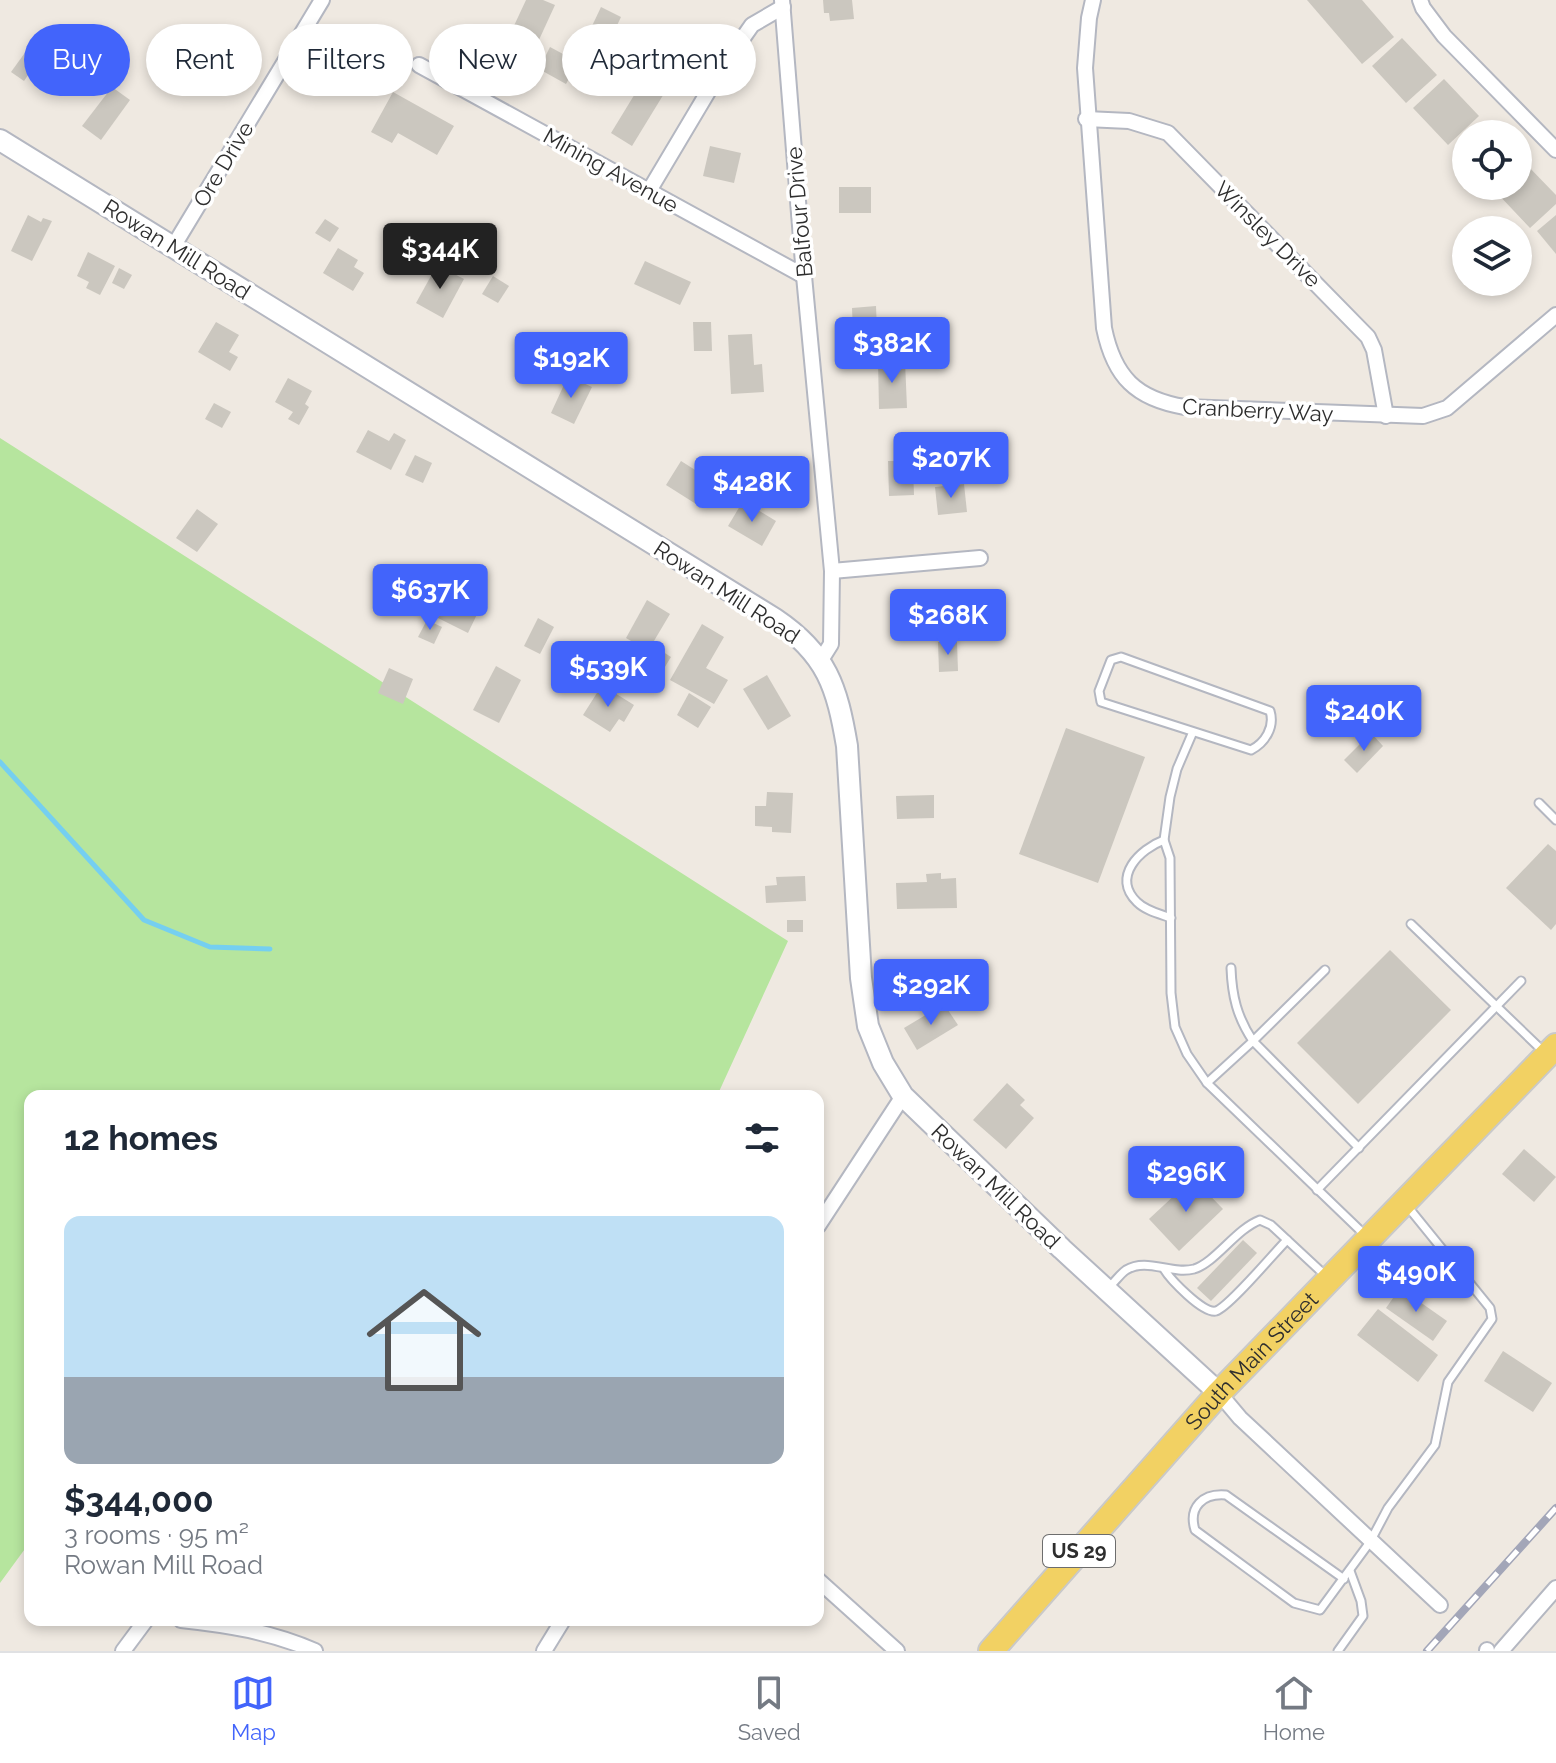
<!DOCTYPE html>
<html lang="en">
<head>
<meta charset="utf-8">
<style>
  body { margin:0; font-family:Raleway,sans-serif; background:#f6f6f7; color:#1f2937; height:100vh; display:flex; flex-direction:column; font-size:30px; white-space:nowrap }
  * { box-sizing:border-box; margin:0 }
  p { font-size:26px; color:#747a83 }
  .icon { flex:none; width:44px; height:44px; fill:none; stroke:currentColor; stroke-width:2; stroke-linecap:round; stroke-linejoin:round }
  .map { position:relative; flex:1; overflow:hidden }
  .side { position:absolute; left:24px; top:1090px; width:800px; height:536px; display:flex; flex-direction:column; background:#fff; border-radius:16px; box-shadow:0 4px 12px #0003 }
  .side>* { flex:none }
  .guide { position:absolute; left:24px; top:24px; width:800px; height:72px; display:flex; gap:16px }
  .controls { position:absolute; left:1452px; top:120px; display:grid; gap:16px }
  .controls a { display:grid; place-items:center; width:80px; height:80px; border-radius:50%; background:#fff; box-shadow:0 4px 12px #0003; font-size:40px }
  .price { position:absolute; translate:-50% -68px; padding:0 18px; border-radius:8px; background:#4264fb; color:#fff; font-size:26px; line-height:52px; filter:drop-shadow(0 2px 4px #0008) }
  .price::after { content:''; position:absolute; left:50%; top:48px; width:24px; height:18px; margin-left:-12px; background:inherit; clip-path:polygon(0 0,100% 0,50% 100%) }
  .price.current { background:#222; color:#fff }
  ul { padding:0; list-style:none }
  li { display:grid; align-content:center; gap:16px; height:424px; padding:0 40px }
  li span { display:grid; place-items:center; height:248px; border-radius:16px; color:#555 }
  li>.icon { margin-inline-start:auto }
  span .icon { width:144px; height:144px; fill:#fffc; stroke-width:1 }
  li b { font-size:34px }
  h2 { display:flex; justify-content:space-between; align-items:center; height:96px; padding:0 40px; font-size:34px }
  .pill { padding:0 28px; border-radius:36px; background:#fff; box-shadow:0 4px 12px #0003; font-size:28px; line-height:72px }
  .pill.current { background:#4264fb; color:#fff }
  .tab-bar { display:flex; justify-content:space-around; align-items:center; height:112px; border-top:2px solid #e0e1e3; background:#fff; font-size:22px; color:#747a83 }
  .tab-bar a { display:grid; justify-items:center; gap:4px }
  .tab-bar .current { color:#4264fb }
  .map>svg:first-child { display:block }
  .green { fill:#b6e59e }
  .lines { fill:none; stroke-linecap:round; stroke-linejoin:round }
  .stream { stroke:#75cff0; stroke-width:5 }
  .building { fill:#cbc7bf }
  .lane-casing { stroke:#b4b7c1; stroke-width:11 }
  .street-casing { stroke:#b4b7c1; stroke-width:18 }
  .secondary-casing { stroke:#b4b7c1; stroke-width:24 }
  .primary-casing { stroke:#c9c9c9; stroke-width:28 }
  .lane { stroke:#fff; stroke-width:7 }
  .street { stroke:#fff; stroke-width:14 }
  .secondary { stroke:#fff; stroke-width:20 }
  .primary { stroke:#f2d163; stroke-width:24 }
  .rail-casing { stroke:#a3a6b8; stroke-width:8 }
  .rail { stroke:#fff; stroke-width:5; stroke-dasharray:15; stroke-linecap:butt }
  .labels { text-anchor:middle; dominant-baseline:central; stroke-width:7; stroke-linejoin:round; paint-order:stroke }
  .shield { fill:#fff; stroke:#6d6d6d; stroke-width:2 }
  .shield-label { font-size:20px; font-weight:bold; fill:#2e2e2e }
  .street-label { font-size:22px; fill:#2e2e2e; stroke:#fff }
</style>
</head>
<body>
<div class="map">
<svg width="1556" height="1651" viewBox="0 0 1556 1651">
  <rect width="100%" height="100%" fill="#efe9e1"/>
  <path class="green" d="M0,438L788,941L717,1096H30V1542L0,1583Z"/>
  <g class="lines">
    <path class="stream" d="M0,762L144,920L210,947L270,949"/>
  </g>
  <g class="building">
    <path d="M526,0H543L555,5L538,42L512,30Z"/>
    <path d="M823,0H852L854,19L830,21L829,13H824Z"/>
    <path d="M1307,0H1362L1394,37L1362,64Z"/>
    <path d="M601,7L621,17L612,36L592,26Z"/>
    <path d="M671,38L685,45L677,61L663,54Z"/>
    <path d="M1402,38L1437,75L1406,103L1372,66Z"/>
    <path d="M32,43L44,52L24,81L11,72Z"/>
    <path d="M689,46L702,53L692,73L679,66Z"/>
    <path d="M550,47L578,62L566,84L539,69Z"/>
    <path d="M644,79L665,92L632,146L611,133Z"/>
    <path d="M1444,79L1479,116L1448,145L1413,108Z"/>
    <path d="M112,87L130,100L101,140L82,126Z"/>
    <path d="M393,92L454,126L437,155L398,133L392,143L371,132Z"/>
    <path d="M1485,121L1497,134H1470Z"/>
    <path d="M1466,138V161L1454,148Z"/>
    <path d="M710,146L741,153L734,183L703,176Z"/>
    <path d="M1525,163L1556,195V204L1530,228L1495,191L1501,186H1518V170Z"/>
    <rect x="839" y="187" width="32" height="26"/>
    <path d="M28,215L41,222L43,218L52,221L32,261L11,251Z"/>
    <path d="M1556,215V254L1537,231Z"/>
    <path d="M325,219L339,228L330,242L315,233Z"/>
    <path d="M338,248L358,260L354,267L364,273L353,291L323,273Z"/>
    <path d="M88,252L115,266L100,295L86,288L89,282L77,276Z"/>
    <path d="M645,261L691,282L680,305L634,284Z"/>
    <path d="M437,265L464,279L443,318L416,303Z"/>
    <path d="M119,268L132,275L124,289L112,283Z"/>
    <path d="M493,276L509,286L498,303L482,294Z"/>
    <path d="M876,306L877,330L853,331L852,308Z"/>
    <path d="M216,322L239,335L229,352L238,357L230,371L198,352Z"/>
    <path d="M693,322H711L712,351H694Z"/>
    <path d="M752,334L754,365L762,364L764,392L731,394L728,335Z"/>
    <path d="M878,361H905L907,408L879,409Z"/>
    <path d="M568,376L592,387L574,424L551,413Z"/>
    <path d="M288,378L312,391L305,404L309,407L299,425L288,419L293,412L275,402Z"/>
    <path d="M214,403L231,412L222,428L205,419Z"/>
    <path d="M368,430L389,441L394,433L406,440L391,470L356,452Z"/>
    <path d="M415,455L432,463L423,483L405,475Z"/>
    <path d="M681,461L711,480L696,504L666,485Z"/>
    <path d="M888,461H905V469L913,468L914,495L889,496Z"/>
    <path d="M964,484L967,512L938,515L935,487Z"/>
    <path d="M743,501L776,521L762,546L728,526Z"/>
    <path d="M197,509L218,524L197,552L176,538Z"/>
    <path d="M442,584L482,604L468,633L436,617L441,606L433,602Z"/>
    <path d="M647,600L670,614L648,651L626,638Z"/>
    <path d="M538,618L554,627L540,654L524,646Z"/>
    <path d="M427,620L442,627L434,644L418,637Z"/>
    <path d="M702,624L724,637L706,668L728,680L714,704L670,680Z"/>
    <path d="M938,642H957L958,671L939,672Z"/>
    <path d="M657,648L671,657L652,688L629,674L638,660L647,665Z"/>
    <path d="M496,666L521,680L499,723L473,710Z"/>
    <path d="M389,668L413,679L403,704L378,693Z"/>
    <path d="M767,675L791,716L768,730L743,689Z"/>
    <path d="M602,685L634,705L624,722L619,719L610,732L583,715Z"/>
    <path d="M689,693L711,707L698,728L677,715Z"/>
    <path d="M1066,728L1145,757L1098,883L1019,854Z"/>
    <path d="M1371,733L1383,746L1357,773L1344,760Z"/>
    <path d="M767,792L793,793L791,833L772,832V827L755,826V806H766Z"/>
    <path d="M934,795V818L897,819L896,796Z"/>
    <path d="M1548,844L1556,851V924L1551,930L1506,888Z"/>
    <path d="M941,873V879L956,878L957,908L897,909L896,883L927,882L926,874Z"/>
    <path d="M805,876L806,901L766,903L765,886L777,885L776,877Z"/>
    <rect x="787" y="920" width="16" height="12"/>
    <path d="M1390,950L1451,1010L1358,1104L1297,1043Z"/>
    <path d="M944,1004L958,1025L917,1050L904,1028Z"/>
    <path d="M1007,1083L1025,1100L1020,1105L1034,1118L1006,1149L973,1120Z"/>
    <path d="M1524,1149L1556,1177L1534,1202L1502,1174Z"/>
    <path d="M1193,1178L1223,1209L1179,1251L1149,1219Z"/>
    <path d="M1243,1240L1257,1253L1211,1301L1197,1288Z"/>
    <path d="M1400,1288L1447,1321L1433,1341L1386,1308Z"/>
    <path d="M1378,1309L1438,1355L1418,1382L1357,1335Z"/>
    <path d="M1503,1351L1552,1383L1533,1412L1484,1381Z"/>
  </g>
  <g class="lines">
    <defs>
      <g id="lane">
        <path d="M1121,657L1270,711C1275,727 1265,743 1251,750L1101,702L1099,691L1111,660Z"/>
        <path d="M1192,734L1177,769L1170,797L1164,840L1170,858L1171,993L1175,1027L1187,1054L1207,1083L1367,1237"/>
        <path d="M1539,803L1556,820"/>
        <path d="M1164,840C1140,849 1111,877 1137,902C1146,911 1160,914 1171,918"/>
        <path d="M1411,924L1545,1053"/>
        <path d="M1231,968C1232,996 1237,1017 1253,1041L1325,970"/>
        <path d="M1207,1083L1253,1041L1359,1148"/>
        <path d="M1317,1190L1521,981"/>
        <path d="M1164,1269C1170,1279 1203,1314 1216,1311C1229,1307 1274,1253 1287,1240"/>
        <path d="M1108,1288C1114,1283 1120,1274 1126,1270C1147,1257 1171,1275 1194,1269C1215,1263 1236,1229 1260,1220L1271,1225L1328,1278"/>
        <path d="M1344,1579L1226,1495C1203,1493 1188,1507 1195,1530L1294,1603L1320,1610L1370,1542L1388,1508L1435,1445L1448,1382L1492,1319L1490,1308L1408,1207"/>
        <path d="M1338,1651L1363,1616L1361,1601L1350,1571"/>
      </g>
      <g id="street">
        <path d="M782,0L804,276L832,571L831,644L821,660"/>
        <path d="M1093,0L1089,18L1085,68L1104,328C1114,377 1136,399 1185,407L1423,416L1447,408L1556,315"/>
        <path d="M1420,0L1423,8L1444,36L1556,150"/>
        <path d="M419,65L804,276"/>
        <path d="M1086,119L1129,121L1168,133L1368,337L1374,350L1386,416"/>
        <path d="M649,191L724,65L752,25L783,7"/>
        <path d="M173,247L322,0"/>
        <path d="M832,571L980,558"/>
        <path d="M818,1226L903,1096"/>
        <path d="M1219,1393L1240,1418L1440,1605"/>
        <path d="M818,1580L897,1651"/>
        <path d="M181,1620C228,1625 272,1632 315,1651"/>
        <path d="M1487,1650V1651"/>
        <path d="M123,1651L146,1620"/>
        <path d="M544,1651L563,1620"/>
        <path d="M1501,1651L1556,1588"/>
      </g>
      <path id="secondary" d="M0,140L775,619C827,654 837,687 847,746L861,978L868,1026L883,1063L903,1096L1062,1249L1219,1393"/>
      <g id="primary">
        <path id="s1" d="M991,1651L1219,1393L1556,1046"/>
      </g>
    </defs>
    <use href="#lane" class="lane-casing"/>
    <use href="#street" class="street-casing"/>
    <use href="#secondary" class="secondary-casing"/>
    <use href="#primary" class="primary-casing"/>
    <use href="#lane" class="lane"/>
    <use href="#street" class="street"/>
    <use href="#secondary" class="secondary"/>
    <use href="#primary" class="primary"/>
    <defs>
      <path id="rail" d="M1427,1651L1556,1508"/>
    </defs>
    <use href="#rail" class="rail-casing"/>
    <use href="#rail" class="rail"/>
  </g>
  <g class="labels">
    <rect class="shield" x="1043" y="1535" width="72" height="32" rx="6"/>
    <g class="shield-label">
      <text x="1079" y="1551">US 29</text>
    </g>
    <g class="street-label">
      <text transform="translate(223 164) rotate(-59)">Ore Drive</text>
      <text transform="translate(611 170) rotate(29)">Mining Avenue</text>
      <text transform="translate(799 212) rotate(-95)">Balfour Drive</text>
      <text transform="translate(1268 234) rotate(45)">Winsley Drive</text>
      <text transform="translate(177 249) rotate(32)">Rowan Mill Road</text>
      <text transform="translate(1258 410) rotate(3)">Cranberry Way</text>
      <text transform="translate(727 592) rotate(33)">Rowan Mill Road</text>
      <text transform="translate(996 1186) rotate(44)">Rowan Mill Road</text>
      <text stroke="none"><textPath href="#s1" startOffset="390">South Main Street</textPath></text>
    </g>
  </g>
</svg>
<div class="controls">
<a><svg class="icon" aria-label="locate" viewBox="0 0 24 24"><circle cx="12" cy="12" r="6"/><path d="M12 2v4M12 18v4M2 12h4M18 12h4"/></svg></a>
<a><svg class="icon" aria-label="layers" viewBox="0 0 24 24"><path d="M12 4l9 5-9 5-9-5zM3 14l9 5 9-5"/></svg></a>
</div>
<b class="price current" style="left:440px;top:291px">$344K</b>
<b class="price" style="left:892px;top:385px">$382K</b>
<b class="price" style="left:571px;top:400px">$192K</b>
<b class="price" style="left:951px;top:500px">$207K</b>
<b class="price" style="left:752px;top:524px">$428K</b>
<b class="price" style="left:430px;top:632px">$637K</b>
<b class="price" style="left:948px;top:657px">$268K</b>
<b class="price" style="left:608px;top:709px">$539K</b>
<b class="price" style="left:1364px;top:753px">$240K</b>
<b class="price" style="left:931px;top:1027px">$292K</b>
<b class="price" style="left:1186px;top:1214px">$296K</b>
<b class="price" style="left:1416px;top:1314px">$490K</b>
<div class="guide">
<a class="pill current">Buy</a>
<a class="pill">Rent</a>
<a class="pill">Filters</a>
<a class="pill">New</a>
<a class="pill">Apartment</a>
</div>
<section class="side">
<h2>12 homes<svg class="icon" aria-label="filters" viewBox="0 0 24 24"><path d="M4 7h16M4 17h16"/><circle cx="9" cy="7" r="2"/><circle cx="15" cy="17" r="2"/></svg></h2>
<ul>
<li><span style="background:linear-gradient(#bfe0f5 65%,#9aa5b1 0)"><svg class="icon" aria-label="home" viewBox="0 0 24 24"><path d="M3 11l9-7 9 7M6 9v11h12V9"/></svg></span><div><b>$344,000</b><p>3 rooms · 95 m²</p><p>Rowan Mill Road</p></div></li>
</ul>
</section>
</div>
<nav class="tab-bar">
<a class="current"><svg class="icon" aria-label="map" viewBox="0 0 24 24"><path d="M3 6l6-2 6 2 6-2v14l-6 2-6-2-6 2zM9 4v14M15 6v14"/></svg>Map</a>
<a><svg class="icon" aria-label="saved" viewBox="0 0 24 24"><path d="M7 4h10v16l-5-4-5 4z"/></svg>Saved</a>
<a><svg class="icon" aria-label="home" viewBox="0 0 24 24"><path d="M3 11l9-7 9 7M6 9v11h12V9"/></svg>Home</a>
</nav>
</body>
</html>
